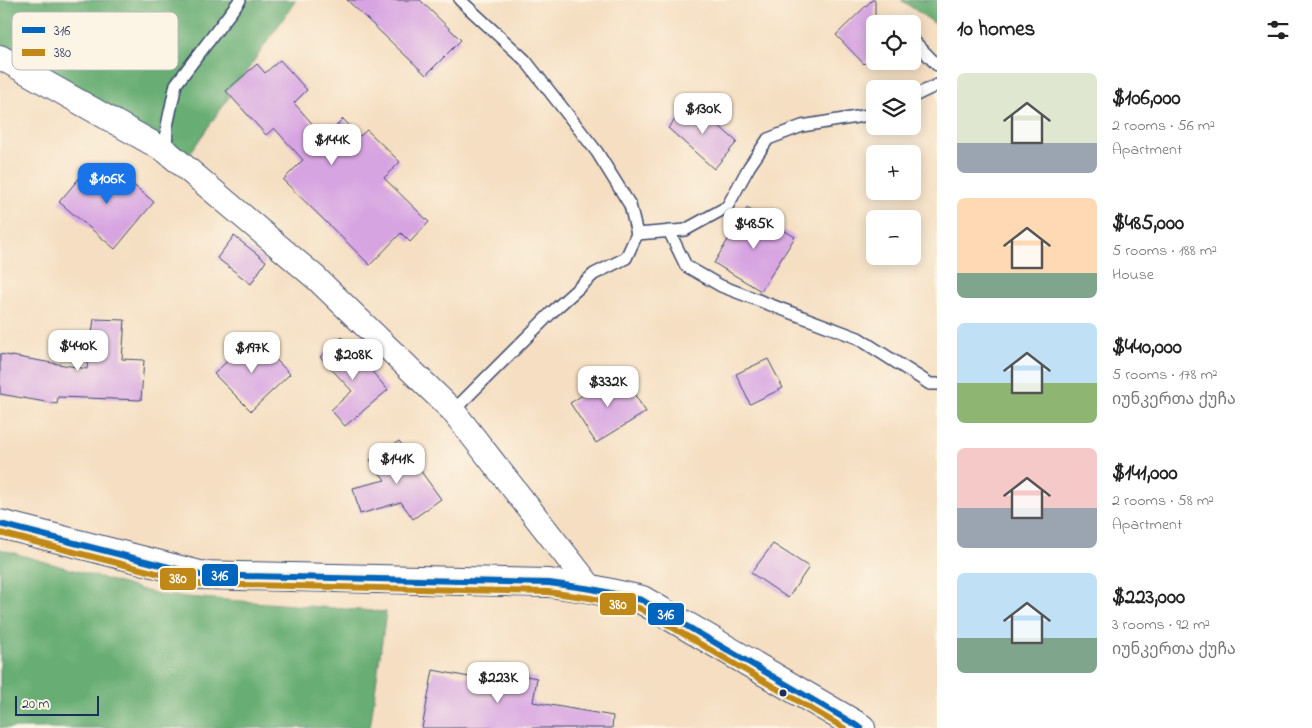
<!DOCTYPE html>
<html lang="en">
<head>
<meta charset="utf-8">
<style>
  body { margin:0; font-family:"Indie Flower","Noto Sans Georgian",sans-serif; background:#f2f2f2; color:#222; height:100vh; display:flex; flex-direction:column; font-size:19px; white-space:nowrap }
  * { box-sizing:border-box; margin:0 }
  p { font-size:16px; color:#767676 }
  .icon { flex:none; width:28px; height:28px; fill:none; stroke:currentColor; stroke-width:2; stroke-linecap:round; stroke-linejoin:round }
  .map { position:relative; flex:1; overflow:hidden }
  .drawer { display:flex; flex-direction:column; background:#fff; width:375px }
  .drawer>* { flex:none }
  .fabs { position:absolute; left:866px; top:15px; display:grid; gap:10px }
  .fabs a { display:grid; place-items:center; width:55px; height:55px; border-radius:8px; background:#fff; box-shadow:0 2px 12px #0003; font-size:25px }
  .scale { position:absolute; left:15px; bottom:12px; width:84px; box-sizing:border-box; padding-left:5px; border:2px solid #1b2f5e; border-top:0; font-size:14px; line-height:18px; white-space:nowrap; color:#1b2f5e; -webkit-text-stroke:4px #fcf5e5; paint-order:stroke }
  .price { position:absolute; translate:-50% -42px; padding:0 11px; border-radius:10px; background:#fff; color:#222; font-size:16px; line-height:32px; filter:drop-shadow(0 1px 2px #0008) }
  .price::after { content:''; position:absolute; left:50%; top:30px; width:15px; height:11px; margin-left:-8px; background:inherit; clip-path:polygon(0 0,100% 0,50% 100%) }
  .price.selected { background:#1a73e8; color:#fff }
  ul { padding:0; list-style:none }
  li { display:flex; align-items:center; gap:15px; height:125px; padding:0 20px }
  li span { display:grid; place-items:center; flex:none; width:140px; height:100px; border-radius:8px; color:#555 }
  li>.icon { margin-inline-start:auto }
  span .icon { width:60px; height:60px; fill:#fffc; stroke-width:1 }
  li b { font-size:21px }
  h2 { display:flex; justify-content:space-between; align-items:center; height:60px; padding:0 20px; font-size:21px }
  main { display:flex; flex:1; min-height:0 }
  .map>svg:first-child { display:block }
  .forest { fill:#67ad73; stroke:#416e68 }
  .building { fill:#d7a4e2 }
  .lines { fill:none; stroke-linecap:round; stroke-linejoin:round }
  .lane-casing { stroke:#3c496d; stroke-width:14 }
  .street-casing { stroke:#3c496d; stroke-width:26 }
  .secondary-casing { stroke:#3c496d; stroke-width:30 }
  .lane { stroke:#fff; stroke-width:11 }
  .street { stroke:#fff; stroke-width:24 }
  .secondary { stroke:#fff; stroke-width:28 }
  .bus-1-casing { stroke:#fcf5e5; stroke-width:10 }
  .bus-2-casing { stroke:#fcf5e5; stroke-width:10 }
  .bus-1 { stroke:#0065bd; stroke-width:6 }
  .bus-2 { stroke:#c08818; stroke-width:6 }
  .bus-dot { fill:#1b2f5e; stroke:#fcf5e5; stroke-width:2 }
  .key { fill:#fcf5e5; stroke:#b8babc; stroke-width:1 }
  .key-label { font-size:14px; fill:#1b2f5e }
  .line-badge { stroke:#fcf5e5; stroke-width:2 }
  .badge-label { font-size:14px; text-anchor:middle; font-weight:bold; fill:#fff }
</style>
</head>
<body>
<main>
<div class="map">
<svg width="937" height="728" viewBox="0 0 937 728">
  <rect width="100%" height="100%" fill="#fcf5e5"/>
  <filter id="ink" filterUnits="userSpaceOnUse"><feTurbulence type="fractalNoise" baseFrequency=".02" numOctaves="2"/><feDisplacementMap in="SourceGraphic" scale="10" xChannelSelector="R" yChannelSelector="G"/><feConvolveMatrix kernelMatrix="1 2 1 2 8 2 1 2 1" color-interpolation-filters="sRGB"/></filter>
  <filter id="wash" filterUnits="userSpaceOnUse"><feTurbulence type="fractalNoise" baseFrequency=".0096" numOctaves="4" result="noise"/><feDisplacementMap in="SourceGraphic" scale="20" xChannelSelector="R" yChannelSelector="G"/><feGaussianBlur stdDeviation="1.12" result="paint"/><feColorMatrix in="noise" values="0 0 0 0 0 0 0 0 0 0 0 0 0 0 0 0 0 1.4 0 .05"/><feComposite in="paint" operator="in"/></filter>
  <g filter="url(#wash)">
    <rect width="100%" height="100%" fill="#f5dec1"/>
    <g class="forest">
      <path d="M0,0H296L184,162L0,54Z"/>
      <path d="M901,0H937V25Z"/>
      <path d="M0,549L161,595L386,612L370,728H0Z"/>
    </g>
    <g id="blocks">
      <g class="building">
        <path d="M347,0H420L461,40L426,75Z"/>
        <path d="M872,0H875V53L864,64L836,35Z"/>
        <path d="M280,60L307,90L294,103L325,138L343,119L360,136L367,130L400,162L384,178L429,222L410,242L401,233L370,265L283,180L303,160L274,128L266,135L226,91L257,64L265,73Z"/>
        <path d="M691,101L737,142L714,169L668,128Z"/>
        <path d="M113,168L154,202L115,249L59,202L87,169L102,181Z"/>
        <path d="M747,208L795,237L761,291L714,263Z"/>
        <path d="M234,236L266,261L251,284L217,258Z"/>
        <path d="M94,319L125,320L122,359L144,360L141,400L58,397L57,404L0,394V354L87,369Z"/>
        <path d="M253,336L290,374L251,411L214,374Z"/>
        <path d="M342,337L388,390L345,426L331,410L352,391L320,357Z"/>
        <path d="M768,359L783,388L750,404L736,374Z"/>
        <path d="M620,372L646,412L596,443L570,403Z"/>
        <path d="M399,441L441,499L413,519L401,502L360,514L353,488L385,480L370,460Z"/>
        <path d="M773,544L809,567L788,598L751,573Z"/>
        <path d="M471,666L537,678L533,702L613,716L612,728H422L433,670L469,677Z"/>
      </g>
    </g>
  </g>
  <g filter="url(#ink)">
    <use href="#blocks" fill-opacity="0" stroke="#3c496d" stroke-width="1"/>
    <g class="lines">
      <defs>
        <g id="lane">
          <path d="M912,39L937,65"/>
          <path d="M912,97L937,85"/>
          <path d="M166,151L167,126L176,84L240,0"/>
          <path d="M669,231L686,266L721,286L858,338L930,384H937"/>
          <path d="M637,234L685,230L727,207L749,167L768,139L802,126L875,114"/>
          <path d="M453,411L552,312L594,274L626,258L637,234L630,205L597,152L525,60L460,0"/>
        </g>
        <path id="street" d="M0,57L166,151L316,278L453,411L592,589"/>
        <path id="secondary" d="M0,524L200,575L549,583L592,589L642,600L861,728"/>
      </defs>
      <use href="#lane" class="lane-casing"/>
      <use href="#street" class="street-casing"/>
      <use href="#secondary" class="secondary-casing"/>
      <use href="#lane" class="lane"/>
      <use href="#street" class="street"/>
      <use href="#secondary" class="secondary"/>
      <defs>
        <path id="bus-1" d="M0,524L200,575L549,583L592,589L642,600L861,728"/>
        <path id="bus-2" d="M0,533L199,584L548,592L590,598L639,608L844,728"/>
      </defs>
      <use href="#bus-1" class="bus-1-casing"/>
      <use href="#bus-2" class="bus-2-casing"/>
      <use href="#bus-1" class="bus-1"/>
      <use href="#bus-2" class="bus-2"/>
    </g>
  </g>
  <circle class="bus-dot" cx="783" cy="693" r="4.5"/>
  <rect x="12" y="12" width="166" height="58" rx="8" class="key"/>
  <rect x="22" y="27" width="23" height="6" fill="#0065bd"/>
  <rect x="22" y="49" width="23" height="7" fill="#c08818"/>
  <g class="key-label">
    <text x="54" y="35">316</text>
    <text x="54" y="57">380</text>
  </g>
  <g class="line-badge">
    <rect x="201" y="563" width="38" height="24" rx="5" fill="#0065bd"/>
    <rect x="159" y="567" width="38" height="24" rx="5" fill="#c08818"/>
    <rect x="599" y="592" width="38" height="24" rx="5" fill="#c08818"/>
    <rect x="647" y="602" width="38" height="24" rx="5" fill="#0065bd"/>
  </g>
  <g class="badge-label">
    <text x="220" y="580">316</text>
    <text x="178" y="583">380</text>
    <text x="618" y="609">380</text>
    <text x="666" y="619">316</text>
  </g>
</svg>
<div class="fabs">
<a><svg class="icon" aria-label="locate" viewBox="0 0 24 24"><circle cx="12" cy="12" r="6"/><path d="M12 2v4M12 18v4M2 12h4M18 12h4"/></svg></a>
<a><svg class="icon" aria-label="layers" viewBox="0 0 24 24"><path d="M12 4l9 5-9 5-9-5zM3 14l9 5 9-5"/></svg></a>
<a>+</a>
<a>−</a>
</div>
<div class="scale">20 m</div>
<b class="price" style="left:703px;top:135px">$130K</b>
<b class="price" style="left:332px;top:166px">$144K</b>
<b class="price selected" style="left:107px;top:205px">$106K</b>
<b class="price" style="left:754px;top:250px">$485K</b>
<b class="price" style="left:78px;top:372px">$440K</b>
<b class="price" style="left:252px;top:374px">$197K</b>
<b class="price" style="left:353px;top:381px">$208K</b>
<b class="price" style="left:608px;top:408px">$332K</b>
<b class="price" style="left:397px;top:485px">$141K</b>
<b class="price" style="left:498px;top:704px">$223K</b>
</div>
<section class="drawer">
<h2>10 homes<svg class="icon" aria-label="filters" viewBox="0 0 24 24"><path d="M4 7h16M4 17h16"/><circle cx="9" cy="7" r="2"/><circle cx="15" cy="17" r="2"/></svg></h2>
<ul>
<li><span style="background:linear-gradient(#dfe7d0 70%,#9aa5b1 0)"><svg class="icon" aria-label="home" viewBox="0 0 24 24"><path d="M3 11l9-7 9 7M6 9v11h12V9"/></svg></span><div><b>$106,000</b><p>2 rooms · 56 m²</p><p>Apartment</p></div></li>
<li><span style="background:linear-gradient(#ffd9b3 75%,#7fa58c 0)"><svg class="icon" aria-label="home" viewBox="0 0 24 24"><path d="M3 11l9-7 9 7M6 9v11h12V9"/></svg></span><div><b>$485,000</b><p>5 rooms · 188 m²</p><p>House</p></div></li>
<li><span style="background:linear-gradient(#bfe0f5 60%,#8fb573 0)"><svg class="icon" aria-label="home" viewBox="0 0 24 24"><path d="M3 11l9-7 9 7M6 9v11h12V9"/></svg></span><div><b>$440,000</b><p>5 rooms · 178 m²</p><p>იუნკერთა ქუჩა</p></div></li>
<li><span style="background:linear-gradient(#f6c9c9 60%,#9aa5b1 0)"><svg class="icon" aria-label="home" viewBox="0 0 24 24"><path d="M3 11l9-7 9 7M6 9v11h12V9"/></svg></span><div><b>$141,000</b><p>2 rooms · 58 m²</p><p>Apartment</p></div></li>
<li><span style="background:linear-gradient(#bfe0f5 65%,#7fa58c 0)"><svg class="icon" aria-label="home" viewBox="0 0 24 24"><path d="M3 11l9-7 9 7M6 9v11h12V9"/></svg></span><div><b>$223,000</b><p>3 rooms · 92 m²</p><p>იუნკერთა ქუჩა</p></div></li>
</ul>
</section>
</main>
</body>
</html>
